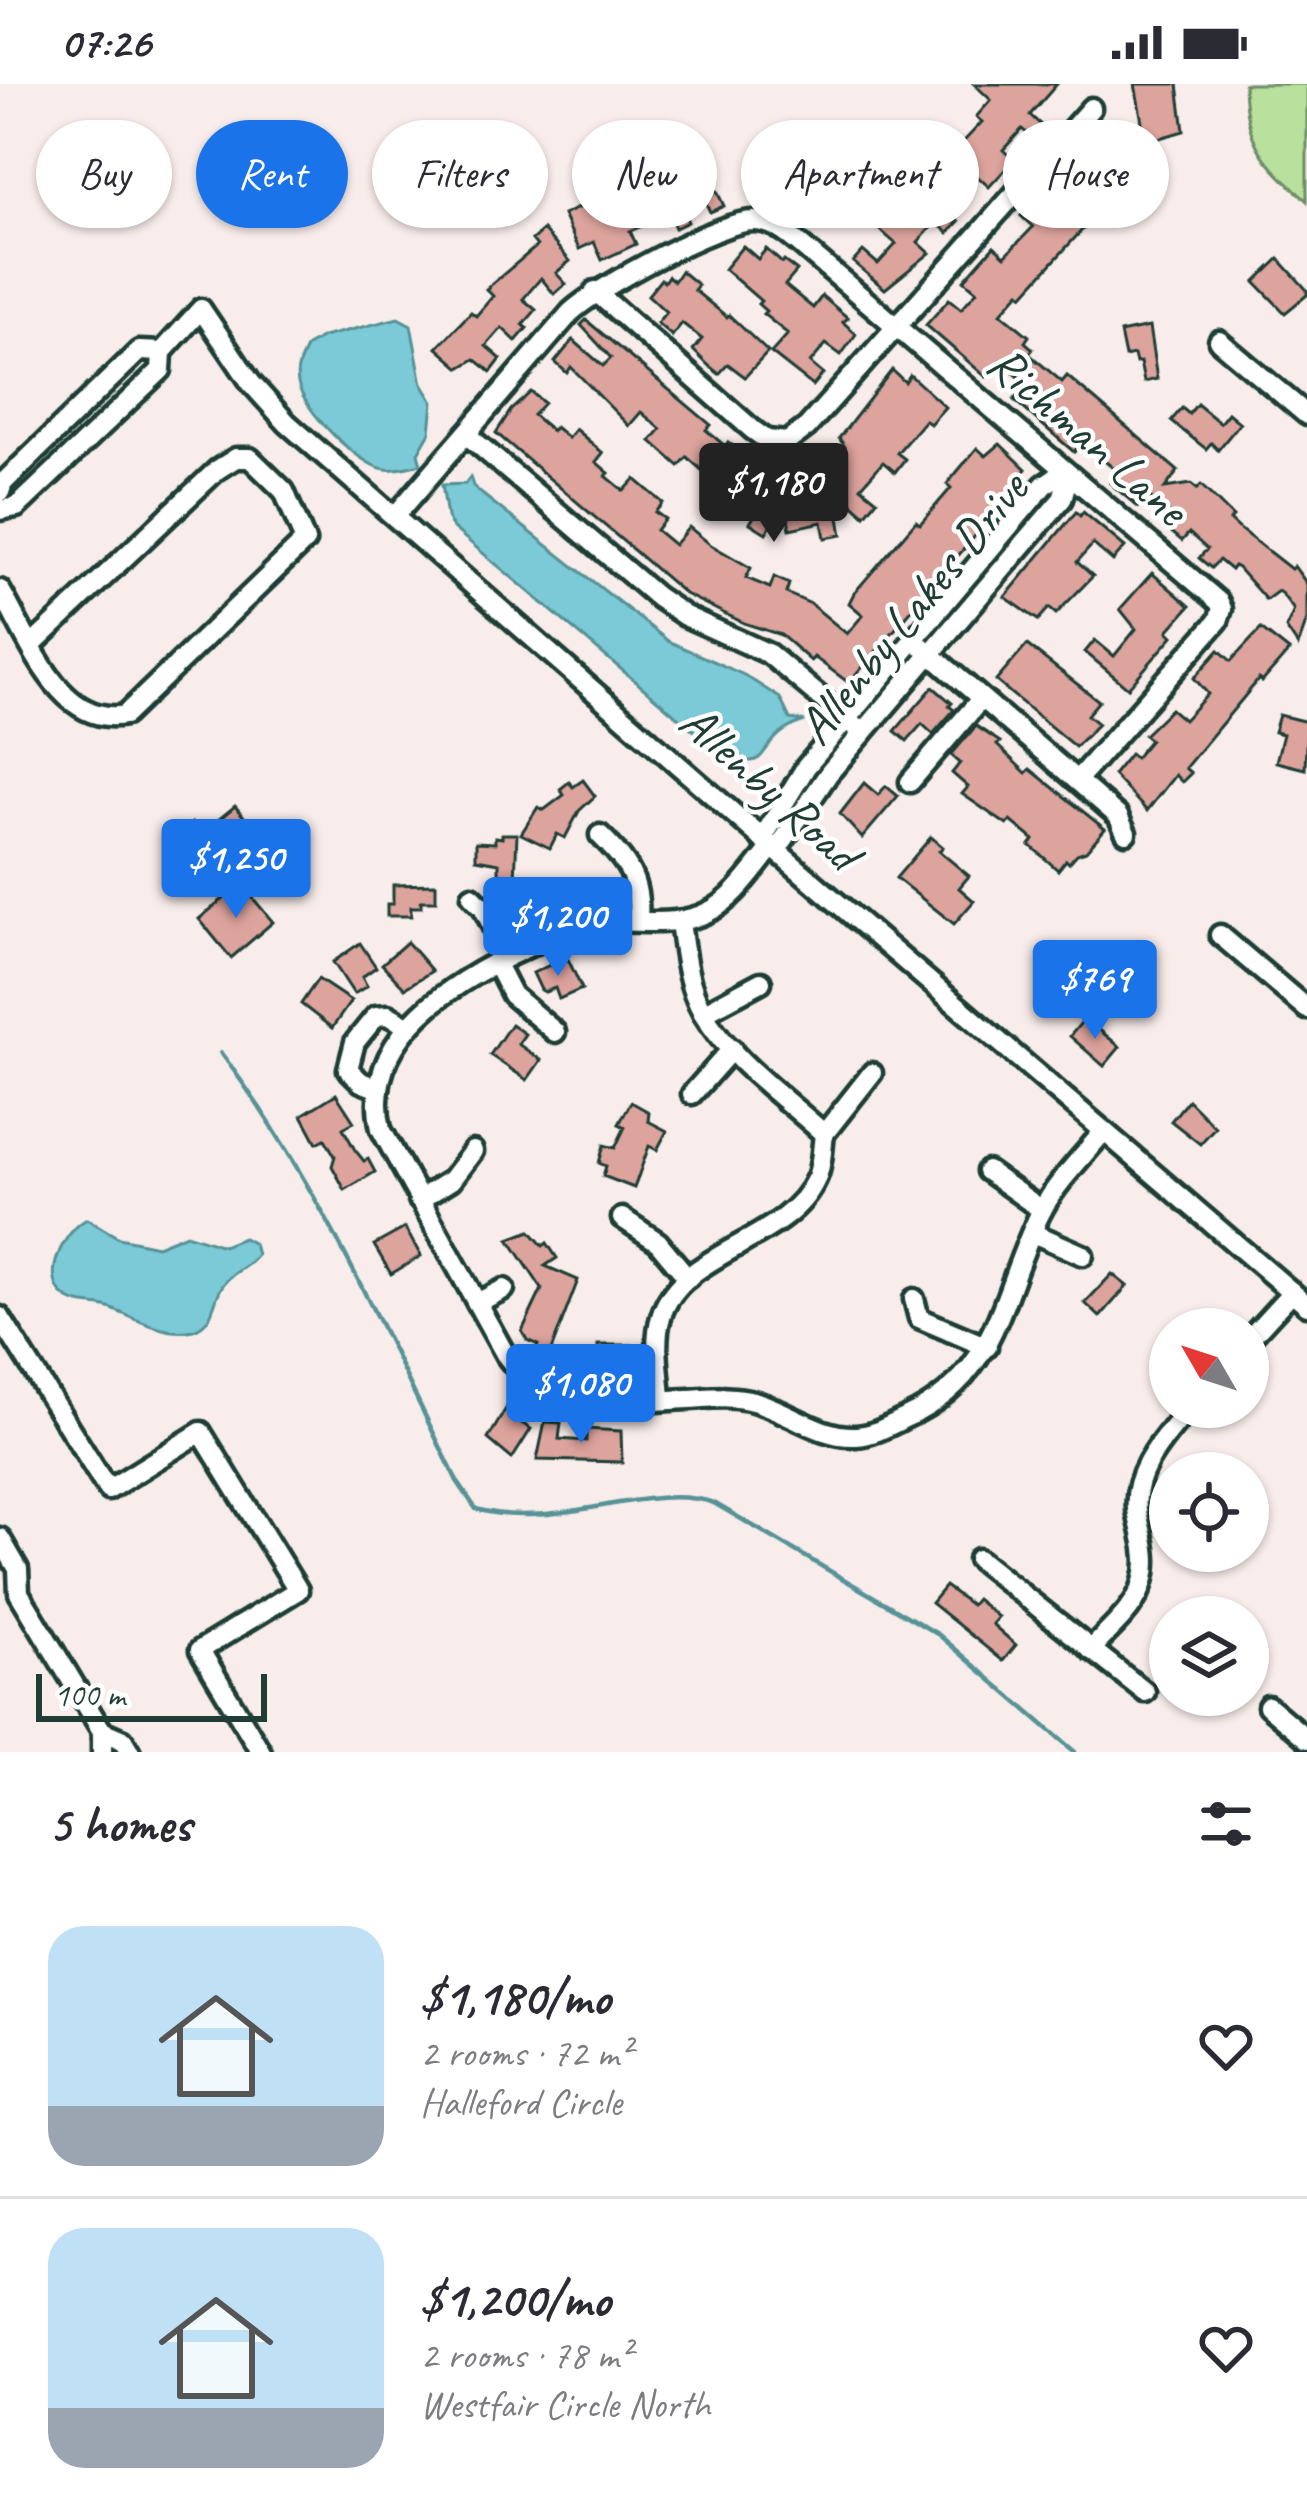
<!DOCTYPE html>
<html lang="en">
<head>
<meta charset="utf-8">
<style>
  body { margin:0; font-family:Caveat,sans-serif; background:#f7f7f7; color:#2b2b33; height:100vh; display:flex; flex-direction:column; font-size:45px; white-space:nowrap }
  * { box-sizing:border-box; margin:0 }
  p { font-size:39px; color:#7c7c81 }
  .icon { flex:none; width:66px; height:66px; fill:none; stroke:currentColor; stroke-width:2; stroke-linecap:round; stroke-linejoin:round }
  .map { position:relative; height:1668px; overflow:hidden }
  .drawer { display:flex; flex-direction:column; background:#fff; flex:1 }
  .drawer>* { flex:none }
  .top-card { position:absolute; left:36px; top:36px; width:1236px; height:108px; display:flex; gap:24px }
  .needle { width:78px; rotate:309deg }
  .controls { position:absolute; left:1149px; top:1224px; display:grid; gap:24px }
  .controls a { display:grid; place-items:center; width:120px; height:120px; border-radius:50%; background:#fff; box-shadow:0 3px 9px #0004; font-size:60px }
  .scale { position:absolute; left:36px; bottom:30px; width:231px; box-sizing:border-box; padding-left:12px; border:6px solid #1f3d34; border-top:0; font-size:33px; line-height:42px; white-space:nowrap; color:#1f3d34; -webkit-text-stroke:9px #fff; paint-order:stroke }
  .price { position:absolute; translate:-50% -102px; padding:0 27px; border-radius:12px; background:#1a73e8; color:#fff; font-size:39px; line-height:78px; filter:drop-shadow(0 3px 6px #0008) }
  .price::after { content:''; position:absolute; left:50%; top:72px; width:36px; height:27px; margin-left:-18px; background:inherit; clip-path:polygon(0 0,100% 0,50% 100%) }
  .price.active { background:#222; color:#fff }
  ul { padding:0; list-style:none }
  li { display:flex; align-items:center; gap:36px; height:300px; padding:0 48px }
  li+li { border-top:3px solid #e1e1e2 }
  li span { display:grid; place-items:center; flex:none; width:336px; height:240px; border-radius:36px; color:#555 }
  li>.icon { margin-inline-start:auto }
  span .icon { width:144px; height:144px; fill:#fffc; stroke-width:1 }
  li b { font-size:51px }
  h2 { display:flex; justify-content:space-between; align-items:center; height:144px; padding:0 48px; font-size:51px }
  .tag { padding:0 42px; border-radius:54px; background:#fff; box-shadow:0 3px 9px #0004; font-size:42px; line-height:108px }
  .tag.active { background:#1a73e8; color:#fff }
  .status { display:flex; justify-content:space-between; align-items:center; height:84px; padding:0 60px; background:#fff; direction:ltr }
  .status svg { height:33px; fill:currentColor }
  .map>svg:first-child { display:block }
  .green { fill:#b9e09c; stroke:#6c8e68; stroke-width:3 }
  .water { fill:#7bcad7; stroke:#569296; stroke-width:3 }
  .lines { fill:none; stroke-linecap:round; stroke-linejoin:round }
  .stream { stroke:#569296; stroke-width:4.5 }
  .building { fill:#dda39d; stroke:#1f3d34; stroke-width:3 }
  .street-casing { stroke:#1f3d34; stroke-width:27 }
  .street { stroke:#fff; stroke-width:18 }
  .labels { text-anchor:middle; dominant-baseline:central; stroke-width:9; stroke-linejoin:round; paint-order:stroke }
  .street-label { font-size:51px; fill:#1f3d34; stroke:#fff }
</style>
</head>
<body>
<div class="status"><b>07:26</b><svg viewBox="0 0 49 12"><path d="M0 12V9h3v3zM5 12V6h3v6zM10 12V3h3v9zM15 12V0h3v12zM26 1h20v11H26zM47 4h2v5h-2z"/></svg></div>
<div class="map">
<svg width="1307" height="1668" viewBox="0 0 1307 1668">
  <rect width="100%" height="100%" fill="#f8edeb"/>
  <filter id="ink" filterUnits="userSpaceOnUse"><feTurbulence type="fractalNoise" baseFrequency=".00833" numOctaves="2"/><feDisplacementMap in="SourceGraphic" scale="24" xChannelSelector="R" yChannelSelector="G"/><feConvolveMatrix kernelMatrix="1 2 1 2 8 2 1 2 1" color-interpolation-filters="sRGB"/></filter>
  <g filter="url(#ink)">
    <path class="green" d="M1244,0H1307V117C1264,78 1245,60 1244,0Z"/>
    <g class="water">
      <path d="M398,234L411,241L422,300L433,318L430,348L418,369L421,380C412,382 395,387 385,385C359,382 302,325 298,299C295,286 301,274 307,262L323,253Z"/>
      <path d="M470,393L473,402L482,410L668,557L744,591L780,614L790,635L805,637C743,656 784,709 698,650L453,444L447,433L442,401L465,400Z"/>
      <path d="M87,1135L119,1154L157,1162L186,1150L223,1162L243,1154L254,1160L257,1171C249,1184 232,1187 223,1201C212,1217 215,1239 193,1246C167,1253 134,1234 112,1225C98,1219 80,1223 67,1214C38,1195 65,1146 87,1135Z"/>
    </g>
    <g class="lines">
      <path class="stream" d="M221,969C319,1099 385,1252 457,1397L476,1425C556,1448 646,1397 714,1419L939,1551L1075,1668"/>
    </g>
    <g class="building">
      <path d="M974,0H1057L1030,31L1043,43L1033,55L1022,45L1003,66L1014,76L989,103L978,93L948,127L959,137L948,149L936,138L918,158L930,169L885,205L853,178L863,167L878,180L896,160L879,145L904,117L912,123L921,115L944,89L933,79L945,66L951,71L982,38L976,33L991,16Z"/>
      <path d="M1135,0H1178L1184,47L1149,57L1158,66L1142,84L1139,82L1131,90L1129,87L1113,104L1117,108L1107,125L1104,122L1023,211L1020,208L1001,229L1029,252L1025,258L1033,265L1029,270L1062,298L1067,292L1178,387L1165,404L1191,400L1197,405L1201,401L1233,433L1230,436L1241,446L1291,485L1294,482L1307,500V536L1298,562L1286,544L1294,526L1282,510L1278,507L1266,516L1238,484L1234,482L1231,486L1219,476L1211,484L1199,474L1207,465L1189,449L1182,457L1169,446L1178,436L1147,411L1138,423L1110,399L1119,389L1082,358L1074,368L1014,316L1024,304L1018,292L1000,277L986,293L926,241L949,215L961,225L977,207L964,196L994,162L1005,172L1033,143L1021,132L1047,104L1059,116L1076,97L1070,91L1081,78L1099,67L1102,70L1118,55L1129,65L1144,49Z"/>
      <path d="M684,78L687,85L703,78L724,122L710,128L704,115L682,124L688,138L675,144L669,130L630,147L636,160L602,176L594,158L579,165L563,131L595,116L600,124L633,109L657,99L654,92Z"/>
      <path d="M543,146L570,177L556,189L566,200L554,210L541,194L523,215L536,226L523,241L527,244L516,257L502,244L486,262L501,275L491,288L475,275L460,284L437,264L471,228L476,232L493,212L486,205L537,162L532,156Z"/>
      <path d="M743,162L758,175L766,165L782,179L784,177L797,187L785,201L813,224L822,212L848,234L843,238L856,250L841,271L826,260L810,279L823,290L813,302L771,269L788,250L763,230L766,227L758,220L761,217L724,185Z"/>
      <path d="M1279,175L1307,206V211L1285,229L1255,198Z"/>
      <path d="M681,187L698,201L694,206L727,233L729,231L768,268L745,293L728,280L719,290L708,281L693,266L702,255L682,239L672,252L657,239L666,228L648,211L661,195L664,198L668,192L674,197Z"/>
      <path d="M586,236L711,341L706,346L725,362L728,358L750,376L748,378L776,394L767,414L833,401L821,391L845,363L839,354L892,286L905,298L910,291L945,323L930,340L925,336L897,369L905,375L895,388L883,378L861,403L877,416L865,431L834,404L842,451L825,454L822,438L790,445L785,418L766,449L750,439L757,428L737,417L687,373L679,382L651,357L661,345L641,328L629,342L571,283L567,289L555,278L573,256L603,282L611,274L581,241Z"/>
      <path d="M1149,243L1157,295L1144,298L1140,278L1136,279L1134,271L1125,273L1120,249Z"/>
      <path d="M531,308L544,319L533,331L552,347L555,343L568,354L575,345L603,369L596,378L609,389L606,392L624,407L635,395L663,419L655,428L665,435L656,446L674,461L689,443L711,461L751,484L746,494L770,504L774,493L789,500L786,509L811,520L847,550L863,531L849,519L854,509L916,437L920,440L951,404L947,400L977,364L986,372L1000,360L1026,385L1015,399L1018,402L849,599L814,573L811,577L781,551L744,539L685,510L496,349L511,326Z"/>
      <path d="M1197,320L1220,339L1228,329L1240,339L1218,366L1211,359L1206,365L1171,337L1182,324L1189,330Z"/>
      <path d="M1076,428L1080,432L1083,428L1125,463L1113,477L1093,460L1077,478L1093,492L1056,530L1049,524L1038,536L1005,513Z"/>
      <path d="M1152,489L1190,522L1168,547L1173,552L1128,604L1085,568L1095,556L1114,572L1136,545L1120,525Z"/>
      <path d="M1261,545L1289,567L1262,598L1259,595L1185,684L1191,689L1182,698L1175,691L1147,727L1113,691L1130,670L1135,674L1150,656L1144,651L1171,625L1184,636L1208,610L1194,594L1219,566L1231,577Z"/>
      <path d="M1027,561L1099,617L1087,631L1098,640L1075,663L996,597Z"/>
      <path d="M933,603L952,619L949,622L954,626L933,650L922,640L907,657L895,647Z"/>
      <path d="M1279,631L1307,638L1305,685L1276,678L1283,650L1274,648Z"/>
      <path d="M976,642L1000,658L997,661L1026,689L1030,685L1105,745L1086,767L1077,770L1069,779L1066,776L1058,786L1030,761L1034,756L1011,737L1007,741L962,710L968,703L952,689L960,679L951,671Z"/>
      <path d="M583,696L595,712L579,727L565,754L557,750L550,764L521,750L538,723L544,726L564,711L560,705L569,698L573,703Z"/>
      <path d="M864,699L878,711L886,702L898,712L862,754L840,730Z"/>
      <path d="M235,722L257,748L187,806L165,779L172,773L164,763L192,739L201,750Z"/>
      <path d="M502,750H517L515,795H499V779L476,775V758L495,759V753L502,754Z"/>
      <path d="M931,753L943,763L939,767L969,792L959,804L974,817L954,840L896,794Z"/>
      <path d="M241,800L273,838L231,874L199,835Z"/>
      <path d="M436,800V817H421V823H411V832H387V820H393V801Z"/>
      <path d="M407,858L432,887L405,904L382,880Z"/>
      <path d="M360,859L376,883L362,893L367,902L354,910L333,878Z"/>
      <path d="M567,873L582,905L559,915L555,904L545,908L541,906L533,889Z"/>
      <path d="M318,895L351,917L332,944L301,920Z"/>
      <path d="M1085,934L1120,963L1104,982L1070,952Z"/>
      <path d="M511,940L525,950L518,960L541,976L527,996L490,971Z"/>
      <path d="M336,1010L354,1038L343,1044L355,1066L364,1077L368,1075L375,1088L345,1106L332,1082L335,1072L325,1055L317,1059L302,1031Z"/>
      <path d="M1188,1016L1215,1043L1200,1060L1171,1037Z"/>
      <path d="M631,1018L649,1028L648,1037L667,1047L657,1066L649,1062L634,1104L603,1092L606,1082L599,1079L604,1061L615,1064L625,1043L619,1040Z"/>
      <path d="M405,1144L421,1172L391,1190L374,1161Z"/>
      <path d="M530,1147L543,1162L547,1159L557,1174L545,1182L578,1196L549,1272L536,1266L538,1261L527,1256L522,1247L542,1205L509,1155Z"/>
      <path d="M1112,1190L1127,1202L1100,1233L1085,1219Z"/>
      <path d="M598,1261H632V1291L604,1290V1285H598Z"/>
      <path d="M511,1316L525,1325L518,1337L531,1345L512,1375L488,1355Z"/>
      <path d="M545,1338L561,1339L559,1355L586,1357V1345L621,1347L622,1378L537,1376Z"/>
      <path d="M945,1502L971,1521L976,1515L998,1533L992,1540L1016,1561L1003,1577L931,1519Z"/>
    </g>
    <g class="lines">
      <defs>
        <g id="street">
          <path d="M595,207L753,346L767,356L787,358L807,343L1091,24"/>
          <path d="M1219,257L1307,331"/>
          <path d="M162,268L201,225L251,299L287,339L772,763L1307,1221"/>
          <path d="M466,350L657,513L685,532L769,570L863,649"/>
          <path d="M0,408L3,399L139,267L162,268L161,286L17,423L0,426"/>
          <path d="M396,431L571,228C599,202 719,137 754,137C771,137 783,147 796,157L1219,518L1222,525L1218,537L1077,696"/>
          <path d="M0,506C29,554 59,644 125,631L305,457L284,407L250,374H236L217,386L32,561"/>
          <path d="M921,562L1118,732L1126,749"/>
          <path d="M910,698L981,615"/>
          <path d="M600,751C627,777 641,797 638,835"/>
          <path d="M762,755L806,683L1044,401L1065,387"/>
          <path d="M772,763C753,786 734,816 708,828C673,846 628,833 590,839C569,842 549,854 530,862C459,894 359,951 381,1045L505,1270C550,1332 622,1318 689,1315C710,1314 732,1311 753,1317C787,1326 820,1354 856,1352C874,1351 891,1341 907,1333C1001,1290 1000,1207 1042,1126C1058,1097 1083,1072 1104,1047"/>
          <path d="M776,767L829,689L1062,415L1069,391"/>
          <path d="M472,812L483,823L507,872"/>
          <path d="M1220,851L1307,925"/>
          <path d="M495,878L512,911L555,948"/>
          <path d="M703,929L761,898"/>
          <path d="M379,1005L361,998L348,985L355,958L376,932L388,931L409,943"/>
          <path d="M692,1010L732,965"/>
          <path d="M824,1050L872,989"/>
          <path d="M987,1087L1042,1126"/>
          <path d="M419,1116L451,1096L473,1067"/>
          <path d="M622,1134L658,1158L688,1194"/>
          <path d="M1033,1149L1083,1171"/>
          <path d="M914,1215L919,1234L987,1263"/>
          <path d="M477,1219L504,1205"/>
          <path d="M0,1233L108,1406L201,1348L298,1506L200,1566L261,1668"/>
          <path d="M1248,1256L1292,1208"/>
          <path d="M661,1316C660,1291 653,1258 661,1233C680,1166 787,1160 816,1095C822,1083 822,1064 824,1050C784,1013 731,977 703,929C687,901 684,868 680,837"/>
          <path d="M0,1454L18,1485L19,1509L102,1647"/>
          <path d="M978,1475L1145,1608"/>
          <path d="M1091,1566C1109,1545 1136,1525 1143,1498C1150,1475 1143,1454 1138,1432C1129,1389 1165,1353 1190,1323"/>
          <path d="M1268,1622L1307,1655"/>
          <path d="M102,1668V1647L123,1656L130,1668"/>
        </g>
      </defs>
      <use href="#street" class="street-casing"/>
      <use href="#street" class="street"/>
    </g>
  </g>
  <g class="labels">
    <g class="street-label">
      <text transform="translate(1088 351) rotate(41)">Richman Lane</text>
      <text transform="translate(912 524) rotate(-51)">Allenby Lakes Drive</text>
      <text transform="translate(770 703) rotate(42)">Allenby Road</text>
    </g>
  </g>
</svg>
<div class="controls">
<a><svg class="needle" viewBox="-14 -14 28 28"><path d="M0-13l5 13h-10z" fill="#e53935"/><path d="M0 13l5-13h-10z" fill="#7c7c81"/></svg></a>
<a><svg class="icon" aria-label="locate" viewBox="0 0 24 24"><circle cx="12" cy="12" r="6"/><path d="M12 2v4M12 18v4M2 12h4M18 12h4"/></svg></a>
<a><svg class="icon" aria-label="layers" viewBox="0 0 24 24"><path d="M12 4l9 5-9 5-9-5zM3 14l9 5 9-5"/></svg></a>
</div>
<div class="scale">100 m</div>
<b class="price active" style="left:774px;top:461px">$1,180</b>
<b class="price" style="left:236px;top:837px">$1,250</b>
<b class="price" style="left:558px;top:895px">$1,200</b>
<b class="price" style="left:1095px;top:958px">$769</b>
<b class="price" style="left:581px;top:1362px">$1,080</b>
<div class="top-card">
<a class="tag">Buy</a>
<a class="tag active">Rent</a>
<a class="tag">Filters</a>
<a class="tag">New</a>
<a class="tag">Apartment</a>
<a class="tag">House</a>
</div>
</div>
<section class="drawer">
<h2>5 homes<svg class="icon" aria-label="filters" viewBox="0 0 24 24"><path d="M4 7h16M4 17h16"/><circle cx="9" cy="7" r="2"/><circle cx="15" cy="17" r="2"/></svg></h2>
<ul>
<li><span style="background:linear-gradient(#bfe0f5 75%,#9aa5b1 0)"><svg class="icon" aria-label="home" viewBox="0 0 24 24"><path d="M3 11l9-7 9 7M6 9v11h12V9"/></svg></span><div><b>$1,180/mo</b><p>2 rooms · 72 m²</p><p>Halleford Circle</p></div><svg class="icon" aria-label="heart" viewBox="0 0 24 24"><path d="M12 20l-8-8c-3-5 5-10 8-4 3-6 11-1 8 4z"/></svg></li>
<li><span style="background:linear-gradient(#bfe0f5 75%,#9aa5b1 0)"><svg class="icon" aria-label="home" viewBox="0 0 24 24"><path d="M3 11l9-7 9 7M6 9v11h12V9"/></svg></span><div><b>$1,200/mo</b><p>2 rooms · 78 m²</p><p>Westfair Circle North</p></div><svg class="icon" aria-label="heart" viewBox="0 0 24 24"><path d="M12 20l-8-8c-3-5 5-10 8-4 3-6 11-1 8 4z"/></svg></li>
</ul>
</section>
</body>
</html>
